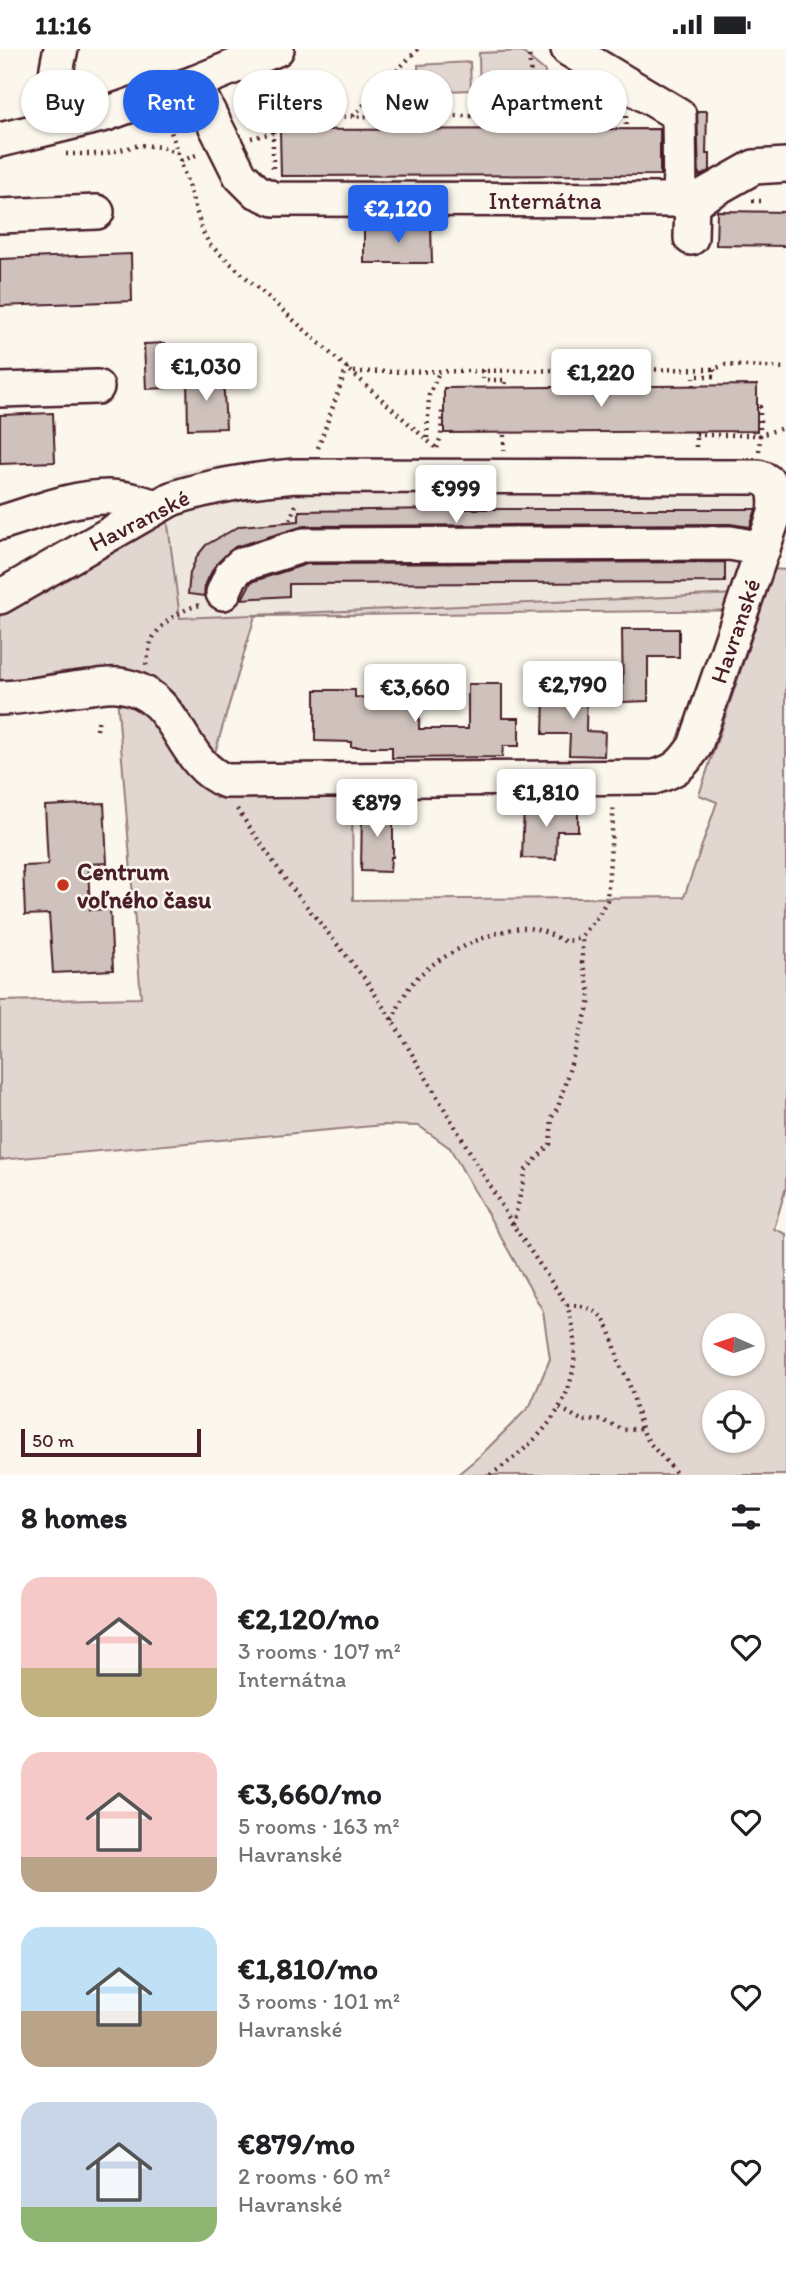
<!DOCTYPE html>
<html lang="en">
<head>
<meta charset="utf-8">
<style>
  body { margin:0; font-family:Itim,sans-serif; background:#f2f2f2; color:#202124; height:100vh; display:flex; flex-direction:column; font-size:26px; white-space:nowrap }
  * { box-sizing:border-box; margin:0 }
  p { font-size:23px; color:#757577 }
  .icon { flex:none; width:38px; height:38px; fill:none; stroke:currentColor; stroke-width:2; stroke-linecap:round; stroke-linejoin:round }
  .map { position:relative; height:1426px; overflow:hidden }
  .sheet { display:flex; flex-direction:column; background:#fff; flex:1 }
  .sheet>* { flex:none }
  .guide { position:absolute; left:21px; top:21px; width:746px; height:63px; display:flex; gap:14px }
  .needle { width:46px; rotate:273deg }
  .buttons { position:absolute; left:702px; top:1264px; display:grid; gap:14px }
  .buttons a { display:grid; place-items:center; width:63px; height:63px; border-radius:50%; background:#fff; box-shadow:0 2px 5px #0004; font-size:35px }
  .scale { position:absolute; left:21px; bottom:18px; width:180px; box-sizing:border-box; padding-left:7px; border:4px solid #4a1f2b; border-top:0; font-size:19px; line-height:24px; white-space:nowrap; color:#4a1f2b; -webkit-text-stroke:5px #fbf7ec; paint-order:stroke }
  .price { position:absolute; translate:-50% -60px; padding:0 16px; border-radius:7px; background:#fff; color:#222; font-size:23px; line-height:46px; filter:drop-shadow(0 2px 4px #0008) }
  .price::after { content:''; position:absolute; left:50%; top:42px; width:21px; height:16px; margin-left:-10px; background:inherit; clip-path:polygon(0 0,100% 0,50% 100%) }
  .price.selected { background:#2563eb; color:#fff }
  ul { padding:0; list-style:none }
  li { display:flex; align-items:center; gap:21px; height:175px; padding:0 21px }
  li span { display:grid; place-items:center; flex:none; width:196px; height:140px; border-radius:21px; color:#555 }
  li>.icon { margin-inline-start:auto }
  span .icon { width:84px; height:84px; fill:#fffc; stroke-width:1 }
  li b { font-size:30px }
  h2 { display:flex; justify-content:space-between; align-items:center; height:84px; padding:0 21px; font-size:30px }
  .tag { padding:0 24px; border-radius:32px; background:#fff; box-shadow:0 2px 5px #0004; font-size:24px; line-height:63px }
  .tag.selected { background:#2563eb; color:#fff }
  .status { display:flex; justify-content:space-between; align-items:center; height:49px; padding:0 35px; background:#fff; direction:ltr }
  .status svg { height:19px; fill:currentColor }
  .map>svg:first-child { display:block }
  .built { fill:#eee7de }
  .green { fill:#e2d7d0; stroke:#967b7e; stroke-width:2; fill-rule:evenodd }
  .building { fill:#cfc2bc; stroke:#4a1f2b; stroke-width:2 }
  .lines { fill:none; stroke-linecap:round; stroke-linejoin:round }
  .minor-casing { stroke:#4a1f2b; stroke-width:38 }
  .path { stroke:#4a1f2b; stroke-width:4.5; stroke-dasharray:2 5; stroke-linecap:butt }
  .minor { stroke:#fbf7ec; stroke-width:33 }
  .poi-dot { fill:#c8321e; stroke:#fbf7ec; stroke-width:2.5 }
  .labels { text-anchor:middle; dominant-baseline:central; stroke-width:5; stroke-linejoin:round; paint-order:stroke }
  .street-label { font-size:24px; fill:#4a1f2b; stroke:#fbf7ec }
  .poi-label { font-size:24px; font-weight:bold; fill:#4a1f2b; stroke:#fbf7ec; text-anchor:start }
</style>
</head>
<body>
<div class="status"><b>11:16</b><svg viewBox="0 0 49 12"><path d="M0 12V9h3v3zM5 12V6h3v6zM10 12V3h3v9zM15 12V0h3v12zM26 1h20v11H26zM47 4h2v5h-2z"/></svg></div>
<div class="map">
<svg width="786" height="1426" viewBox="0 0 786 1426">
  <rect width="100%" height="100%" fill="#fbf7ec"/>
  <filter id="ink" filterUnits="userSpaceOnUse"><feTurbulence type="fractalNoise" baseFrequency=".0143" numOctaves="2"/><feDisplacementMap in="SourceGraphic" scale="14" xChannelSelector="R" yChannelSelector="G"/><feConvolveMatrix kernelMatrix="1 2 1 2 8 2 1 2 1" color-interpolation-filters="sRGB"/></filter>
  <g filter="url(#ink)">
    <path class="built" d="M719,412L786,436L739,545L180,569L167,468L172,425L213,416Z"/>
    <g class="green">
      <path d="M521,2L545,22L546,55L480,57L479,4Z"/>
      <path d="M470,13L471,41L419,43L418,16Z"/>
      <path d="M167,468L180,569L738,545L739,518L786,521V1138L774,1180L786,1185V1426H457L481,1406L530,1357L550,1310L543,1262L450,1099L419,1077L384,1076L0,1111V952L141,949L115,621L59,623L0,634V563ZM761,561L699,746L717,753L684,848L353,851L352,749H215L214,707L255,567ZM714,1276H752V1314H714ZM714,1353H752V1391H714Z"/>
    </g>
    <g class="building">
      <path d="M697,62H707L706,105H710V121L701,126H699Z"/>
      <path d="M660,80V126L281,127L280,81Z"/>
      <path d="M717,162L786,163V197L716,196Z"/>
      <path d="M431,177L432,214H364V178Z"/>
      <path d="M131,205L132,252L0,257V210Z"/>
      <path d="M165,294L166,339L146,340L144,295Z"/>
      <path d="M223,327L226,379L188,380L187,329Z"/>
      <path d="M757,336V382L444,384V339Z"/>
      <path d="M53,364L55,413L0,415V366Z"/>
      <path d="M441,460H756L750,478L730,475L304,477L235,498L214,518L205,536L204,547L188,545L190,524L197,507L206,496L240,477L299,472V462Z"/>
      <path d="M725,513V533L289,535V547L242,550L251,533L307,515Z"/>
      <path d="M622,580H679V608H648V652L623,653Z"/>
      <path d="M568,633H587L586,682L605,683L604,707L569,706L570,685H543L544,647L568,648Z"/>
      <path d="M468,635H502V669H519V697H503L502,708L392,709V698H351V693L315,692V641H355V648L392,649V636H420L419,680H468Z"/>
      <path d="M104,754L107,814L88,815L90,861L110,860L113,921L53,924L49,865L25,866L23,817L48,816L45,757Z"/>
      <path d="M524,757L578,758V782H557L556,810L522,809Z"/>
      <path d="M362,759H393V808H391L390,823L361,822Z"/>
    </g>
    <g class="lines">
      <defs>
        <g id="minor">
          <path d="M61,0C53,30 54,46 64,75"/>
          <path d="M568,0L679,66L680,151"/>
          <path d="M194,34L240,126L256,142L274,150L688,151L701,148L754,118L786,116"/>
          <path d="M0,91L106,65L194,34L277,0"/>
          <path d="M0,167L97,163"/>
          <path d="M691,189L692,150"/>
          <path d="M0,341L97,338"/>
          <path d="M0,474C34,464 71,448 108,448C124,448 140,453 156,458"/>
          <path d="M223,544L231,526L241,516L304,496L730,494L763,500"/>
          <path d="M0,548L171,450C212,436 252,431 295,427L758,428C776,433 777,447 775,464L695,697C682,716 676,722 654,728L226,732C177,714 181,643 118,636C109,635 99,637 91,638C61,641 30,648 0,649"/>
        </g>
      </defs>
      <use href="#minor" class="minor-casing"/>
      <g class="path">
        <path d="M529,0L533,66"/>
        <path d="M268,34L297,67"/>
        <path d="M377,42L421,34"/>
        <path d="M443,66V81"/>
        <path d="M495,66V81"/>
        <path d="M560,66L561,80"/>
        <path d="M316,67V81"/>
        <path d="M353,67L418,0"/>
        <path d="M379,67V81"/>
        <path d="M626,67V80"/>
        <path d="M167,70L203,183L210,196L437,400"/>
        <path d="M251,89L273,84"/>
        <path d="M66,105H103L140,96L161,98L178,104"/>
        <path d="M181,112L199,105"/>
        <path d="M273,119V71L287,68L622,66"/>
        <path d="M752,152H765"/>
        <path d="M483,321V331H506L505,338"/>
        <path d="M354,323L714,320L725,316L786,319"/>
        <path d="M694,337V327H714V320"/>
        <path d="M696,382V401"/>
        <path d="M696,386H760V358H757"/>
        <path d="M427,389L429,346L440,321"/>
        <path d="M318,399L347,318"/>
        <path d="M437,399L441,387L442,361H444"/>
        <path d="M504,402V383"/>
        <path d="M759,402L760,386L786,378"/>
        <path d="M290,471L297,453"/>
        <path d="M146,616C148,609 149,600 151,593C159,574 183,559 201,556"/>
        <path d="M97,681L99,668"/>
        <path d="M237,760L288,834L365,930L392,971L513,1176L567,1256C592,1334 553,1384 490,1426"/>
        <path d="M392,971C400,955 407,937 421,925C442,905 496,879 525,879C539,879 554,887 566,893L582,887"/>
        <path d="M513,1176L526,1121L550,1095L552,1068L558,1058L589,955L590,943L582,913V887L598,867L607,851L614,755"/>
        <path d="M567,1256C610,1255 610,1286 621,1318C623,1323 627,1327 628,1332C635,1349 637,1368 644,1384C652,1401 668,1411 677,1426"/>
        <path d="M560,1359L583,1372L602,1371L624,1381L643,1379"/>
      </g>
      <use href="#minor" class="minor"/>
    </g>
  </g>
  <circle class="poi-dot" cx="63" cy="836" r="7"/>
  <g class="labels">
    <g class="street-label">
      <text x="545" y="151">Internátna</text>
      <text transform="translate(139 471) rotate(-27)">Havranské</text>
      <text transform="translate(735 582) rotate(-71)">Havranské</text>
    </g>
    <g class="poi-label">
      <text x="77" y="822">Centrum<tspan x="77" dy="28">voľného času</tspan></text>
    </g>
  </g>
</svg>
<div class="buttons">
<a><svg class="needle" viewBox="-14 -14 28 28"><path d="M0-13l5 13h-10z" fill="#e53935"/><path d="M0 13l5-13h-10z" fill="#757577"/></svg></a>
<a><svg class="icon" aria-label="locate" viewBox="0 0 24 24"><circle cx="12" cy="12" r="6"/><path d="M12 2v4M12 18v4M2 12h4M18 12h4"/></svg></a>
</div>
<div class="scale">50 m</div>
<b class="price selected" style="left:398px;top:196px">€2,120</b>
<b class="price" style="left:206px;top:354px">€1,030</b>
<b class="price" style="left:601px;top:360px">€1,220</b>
<b class="price" style="left:456px;top:476px">€999</b>
<b class="price" style="left:573px;top:672px">€2,790</b>
<b class="price" style="left:415px;top:675px">€3,660</b>
<b class="price" style="left:546px;top:780px">€1,810</b>
<b class="price" style="left:377px;top:790px">€879</b>
<div class="guide">
<a class="tag">Buy</a>
<a class="tag selected">Rent</a>
<a class="tag">Filters</a>
<a class="tag">New</a>
<a class="tag">Apartment</a>
</div>
</div>
<section class="sheet">
<h2>8 homes<svg class="icon" aria-label="filters" viewBox="0 0 24 24"><path d="M4 7h16M4 17h16"/><circle cx="9" cy="7" r="2"/><circle cx="15" cy="17" r="2"/></svg></h2>
<ul>
<li><span style="background:linear-gradient(#f6c9c9 65%,#c2b280 0)"><svg class="icon" aria-label="home" viewBox="0 0 24 24"><path d="M3 11l9-7 9 7M6 9v11h12V9"/></svg></span><div><b>€2,120/mo</b><p>3 rooms · 107 m²</p><p>Internátna</p></div><svg class="icon" aria-label="heart" viewBox="0 0 24 24"><path d="M12 20l-8-8c-3-5 5-10 8-4 3-6 11-1 8 4z"/></svg></li>
<li><span style="background:linear-gradient(#f6c9c9 75%,#b9a48a 0)"><svg class="icon" aria-label="home" viewBox="0 0 24 24"><path d="M3 11l9-7 9 7M6 9v11h12V9"/></svg></span><div><b>€3,660/mo</b><p>5 rooms · 163 m²</p><p>Havranské</p></div><svg class="icon" aria-label="heart" viewBox="0 0 24 24"><path d="M12 20l-8-8c-3-5 5-10 8-4 3-6 11-1 8 4z"/></svg></li>
<li><span style="background:linear-gradient(#bfe0f5 60%,#b9a48a 0)"><svg class="icon" aria-label="home" viewBox="0 0 24 24"><path d="M3 11l9-7 9 7M6 9v11h12V9"/></svg></span><div><b>€1,810/mo</b><p>3 rooms · 101 m²</p><p>Havranské</p></div><svg class="icon" aria-label="heart" viewBox="0 0 24 24"><path d="M12 20l-8-8c-3-5 5-10 8-4 3-6 11-1 8 4z"/></svg></li>
<li><span style="background:linear-gradient(#c9d6e8 75%,#8fb573 0)"><svg class="icon" aria-label="home" viewBox="0 0 24 24"><path d="M3 11l9-7 9 7M6 9v11h12V9"/></svg></span><div><b>€879/mo</b><p>2 rooms · 60 m²</p><p>Havranské</p></div><svg class="icon" aria-label="heart" viewBox="0 0 24 24"><path d="M12 20l-8-8c-3-5 5-10 8-4 3-6 11-1 8 4z"/></svg></li>
</ul>
</section>
</body>
</html>
